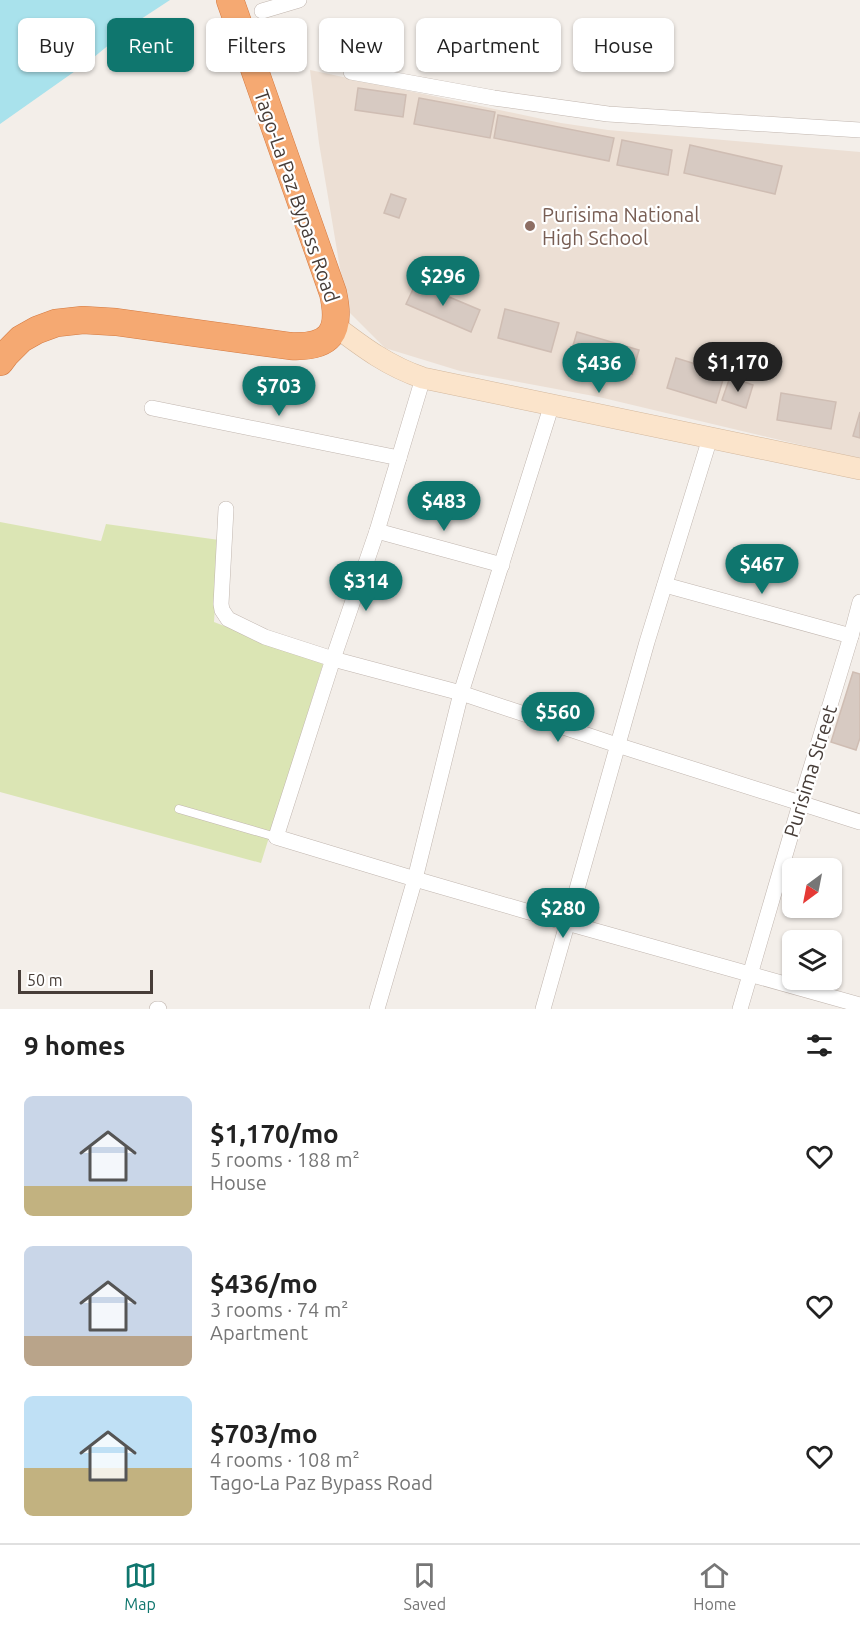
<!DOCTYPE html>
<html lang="en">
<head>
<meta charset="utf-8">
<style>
  body { margin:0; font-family:Ubuntu,sans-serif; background:#f6f6f6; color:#222; height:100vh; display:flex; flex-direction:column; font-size:22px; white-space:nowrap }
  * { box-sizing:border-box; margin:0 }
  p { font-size:20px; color:#767676 }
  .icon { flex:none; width:33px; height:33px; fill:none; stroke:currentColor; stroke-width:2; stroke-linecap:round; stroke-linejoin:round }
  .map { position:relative; height:1009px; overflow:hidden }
  .side { display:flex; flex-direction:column; background:#fff; flex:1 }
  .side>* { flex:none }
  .top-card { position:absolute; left:18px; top:18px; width:825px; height:54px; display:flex; gap:12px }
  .needle { width:39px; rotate:212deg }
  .controls { position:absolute; left:782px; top:858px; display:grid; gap:12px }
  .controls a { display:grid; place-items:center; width:60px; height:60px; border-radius:9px; background:#fff; box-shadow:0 2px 4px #0004; font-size:30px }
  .scale { position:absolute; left:18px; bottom:15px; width:135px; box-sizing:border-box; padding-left:6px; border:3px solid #473d38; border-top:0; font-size:16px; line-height:21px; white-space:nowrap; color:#473d38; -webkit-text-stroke:4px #fff; paint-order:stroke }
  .price { position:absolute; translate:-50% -51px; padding:0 14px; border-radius:21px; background:#0f766e; color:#fff; font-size:20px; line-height:39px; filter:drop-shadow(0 2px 3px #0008) }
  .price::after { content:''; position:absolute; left:50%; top:36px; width:18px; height:14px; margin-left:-9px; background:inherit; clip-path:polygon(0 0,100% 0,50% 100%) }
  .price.current { background:#222; color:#fff }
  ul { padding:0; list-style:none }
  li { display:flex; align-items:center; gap:18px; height:150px; padding:0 24px }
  li span { display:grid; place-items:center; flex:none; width:168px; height:120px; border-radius:9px; color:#555 }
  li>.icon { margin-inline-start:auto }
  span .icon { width:72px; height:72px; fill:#fffc; stroke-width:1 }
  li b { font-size:26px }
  h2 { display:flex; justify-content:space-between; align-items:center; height:72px; padding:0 24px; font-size:26px }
  .chip { padding:0 21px; border-radius:9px; background:#fff; box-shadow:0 2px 4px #0004; font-size:21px; line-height:54px }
  .chip.current { background:#0f766e; color:#fff }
  .tab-bar { display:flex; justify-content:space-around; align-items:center; height:84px; border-top:2px solid #e0e0e0; background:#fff; font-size:16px; color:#767676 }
  .tab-bar a { display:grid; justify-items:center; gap:3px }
  .tab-bar .current { color:#0f766e }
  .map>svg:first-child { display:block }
  .education { fill:#ecdfd4 }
  .green { fill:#dbe5b4 }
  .water { fill:#a9e2ec }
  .building { fill:#d7cac2; stroke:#cfbdb3; stroke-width:1.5 }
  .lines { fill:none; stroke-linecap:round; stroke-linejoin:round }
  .lane-casing { stroke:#c1b6af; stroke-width:9 }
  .street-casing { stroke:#c1b6af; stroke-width:16 }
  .secondary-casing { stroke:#d3b89e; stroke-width:22 }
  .highway-casing { stroke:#d47a42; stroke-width:28 }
  .lane { stroke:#fff; stroke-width:8 }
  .street { stroke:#fff; stroke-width:15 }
  .secondary { stroke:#fbe4cb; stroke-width:21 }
  .highway { stroke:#f5a972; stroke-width:27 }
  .education-dot { fill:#8d6e63; stroke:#fff; stroke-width:2 }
  .labels { text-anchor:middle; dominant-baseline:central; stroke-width:4.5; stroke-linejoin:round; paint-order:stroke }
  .street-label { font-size:20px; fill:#473d38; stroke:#fff }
  .education-label { font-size:20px; fill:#785e54; stroke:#fff; text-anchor:start }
</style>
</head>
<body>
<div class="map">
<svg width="860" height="1009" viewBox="0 0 860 1009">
  <rect width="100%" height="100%" fill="#f3eee9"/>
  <path class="education" d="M310,70L561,123L608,130L860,152V459L599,397L460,371L385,348L347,310L319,143Z"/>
  <path class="green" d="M0,522L101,541L106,524L219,540L214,622L323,664L261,863L0,792Z"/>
  <path class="water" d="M0,0H170L138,21L88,62L0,124Z"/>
  <g class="building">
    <path d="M358,88L406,95L403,117L355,110Z"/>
    <path d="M419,98L495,112L490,138L414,124Z"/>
    <path d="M498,115L614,138L609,161L494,138Z"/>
    <path d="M622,140L672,150L668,175L617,165Z"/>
    <path d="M690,145L782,166L775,194L684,173Z"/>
    <path d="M391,194L406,199L399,218L384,213Z"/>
    <path d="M416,283L480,310L471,332L406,304Z"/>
    <path d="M505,309L559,323L551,352L498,338Z"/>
    <path d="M577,332L639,350L632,374L570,356Z"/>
    <path d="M676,358L725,373L716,403L667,388Z"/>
    <path d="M730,377L753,385L746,408L722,400Z"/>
    <path d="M781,393L836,402L831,429L777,420Z"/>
    <path d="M860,412V438L853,436Z"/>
    <path d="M853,672L860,674V738L856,750L831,742Z"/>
  </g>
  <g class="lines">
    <defs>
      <path id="lane" d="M179,809L276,837"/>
      <g id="street">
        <path d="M262,11L299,0"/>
        <path d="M351,72L494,98L608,114L860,130"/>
        <path d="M423,378L377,531L333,659L276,837L415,879L567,923L860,1005"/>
        <path d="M152,408L399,458"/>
        <path d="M226,509L221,604L222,610L228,619L265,637L333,659L461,693L617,745L860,822"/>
        <path d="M377,531L502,565"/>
        <path d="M665,585L851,636"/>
        <path d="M157,1009H159"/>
        <path d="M377,1009L415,879L461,693L552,404"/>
        <path d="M543,1009L647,642L710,438"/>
        <path d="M740,1009L800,804L851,636L860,602"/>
      </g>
      <path id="secondary" d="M335,326C364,348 388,366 423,378L860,469"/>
      <path id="highway" d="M0,362L6,354L21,339L37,330L56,323L83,320L116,322L290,346C330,348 342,333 333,293L230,0"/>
    </defs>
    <use href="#lane" class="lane-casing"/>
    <use href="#street" class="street-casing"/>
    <use href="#secondary" class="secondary-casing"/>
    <use href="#highway" class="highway-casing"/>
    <use href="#lane" class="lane"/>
    <use href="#street" class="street"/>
    <use href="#secondary" class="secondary"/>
    <use href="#highway" class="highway"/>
  </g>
  <circle class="education-dot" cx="530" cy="226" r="6"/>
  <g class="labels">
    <g class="street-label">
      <text transform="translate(297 196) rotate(71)">Tago-La Paz Bypass Road</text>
      <text transform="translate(810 771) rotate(-73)">Purisima Street</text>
    </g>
    <g class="education-label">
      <text x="542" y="214">Purisima National<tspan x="542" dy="23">High School</tspan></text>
    </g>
  </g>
</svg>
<div class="controls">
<a><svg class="needle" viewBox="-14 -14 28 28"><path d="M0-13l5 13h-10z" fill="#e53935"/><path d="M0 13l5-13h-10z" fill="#767676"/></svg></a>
<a><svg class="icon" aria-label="layers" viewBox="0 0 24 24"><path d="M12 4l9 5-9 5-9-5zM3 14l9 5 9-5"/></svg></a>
</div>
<div class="scale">50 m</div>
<b class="price" style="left:443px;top:307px">$296</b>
<b class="price current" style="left:738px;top:393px">$1,170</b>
<b class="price" style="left:599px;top:394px">$436</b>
<b class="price" style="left:279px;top:417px">$703</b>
<b class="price" style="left:444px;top:532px">$483</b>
<b class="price" style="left:762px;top:595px">$467</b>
<b class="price" style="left:366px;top:612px">$314</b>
<b class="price" style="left:558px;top:743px">$560</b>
<b class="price" style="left:563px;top:939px">$280</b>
<div class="top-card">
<a class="chip">Buy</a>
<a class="chip current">Rent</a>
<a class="chip">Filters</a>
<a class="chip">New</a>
<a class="chip">Apartment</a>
<a class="chip">House</a>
</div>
</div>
<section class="side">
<h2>9 homes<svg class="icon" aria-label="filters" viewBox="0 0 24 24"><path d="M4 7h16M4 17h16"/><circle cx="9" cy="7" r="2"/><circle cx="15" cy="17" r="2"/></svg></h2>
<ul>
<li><span style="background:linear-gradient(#c9d6e8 75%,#c2b280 0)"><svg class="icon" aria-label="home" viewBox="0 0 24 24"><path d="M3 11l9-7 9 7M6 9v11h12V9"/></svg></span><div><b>$1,170/mo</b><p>5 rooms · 188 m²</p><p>House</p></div><svg class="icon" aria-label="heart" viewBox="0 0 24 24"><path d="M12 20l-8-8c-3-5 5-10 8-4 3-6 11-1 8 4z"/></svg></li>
<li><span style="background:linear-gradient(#c9d6e8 75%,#b9a48a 0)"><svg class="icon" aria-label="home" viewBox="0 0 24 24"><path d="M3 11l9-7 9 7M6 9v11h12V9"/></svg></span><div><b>$436/mo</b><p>3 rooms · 74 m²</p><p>Apartment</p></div><svg class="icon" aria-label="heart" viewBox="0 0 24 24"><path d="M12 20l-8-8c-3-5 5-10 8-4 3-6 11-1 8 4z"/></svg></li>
<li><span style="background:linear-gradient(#bfe0f5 60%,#c2b280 0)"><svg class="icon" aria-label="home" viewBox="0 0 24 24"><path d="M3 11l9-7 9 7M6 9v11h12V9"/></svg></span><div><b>$703/mo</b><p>4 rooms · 108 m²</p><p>Tago-La Paz Bypass Road</p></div><svg class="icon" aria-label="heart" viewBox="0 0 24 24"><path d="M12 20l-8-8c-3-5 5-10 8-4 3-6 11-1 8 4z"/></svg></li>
</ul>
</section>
<nav class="tab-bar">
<a class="current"><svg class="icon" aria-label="map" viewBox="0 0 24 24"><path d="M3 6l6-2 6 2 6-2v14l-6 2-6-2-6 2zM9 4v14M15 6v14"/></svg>Map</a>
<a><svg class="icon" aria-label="saved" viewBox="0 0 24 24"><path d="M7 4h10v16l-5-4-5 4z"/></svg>Saved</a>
<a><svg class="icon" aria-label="home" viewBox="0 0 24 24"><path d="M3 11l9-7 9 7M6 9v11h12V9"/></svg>Home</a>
</nav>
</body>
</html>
